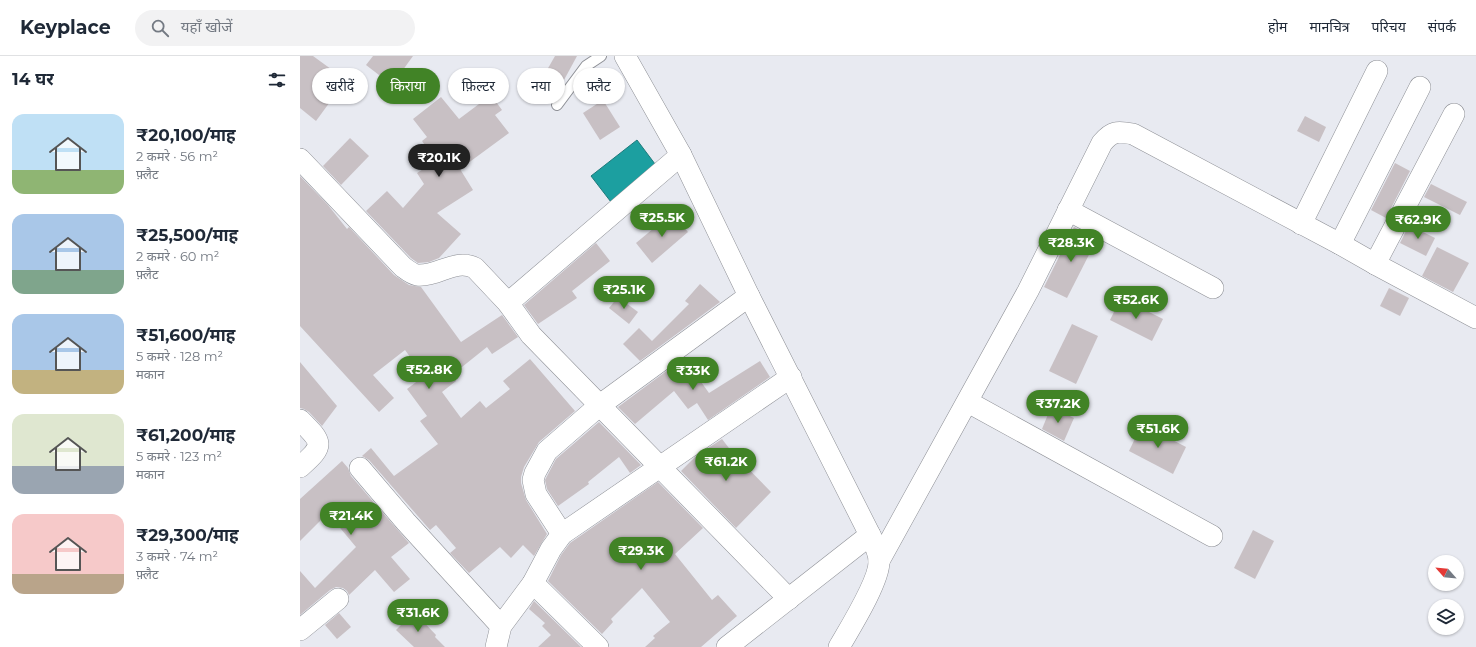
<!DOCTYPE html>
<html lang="hi">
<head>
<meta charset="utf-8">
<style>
  body { margin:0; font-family:Montserrat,"Noto Sans Devanagari",sans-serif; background:#f2f2f3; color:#1f2937; height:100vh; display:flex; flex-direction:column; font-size:15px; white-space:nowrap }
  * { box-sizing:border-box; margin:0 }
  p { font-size:13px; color:#747a83 }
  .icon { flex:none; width:22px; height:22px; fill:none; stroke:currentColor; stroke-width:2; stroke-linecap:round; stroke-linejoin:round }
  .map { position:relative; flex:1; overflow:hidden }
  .details { display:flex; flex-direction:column; background:#fff; width:300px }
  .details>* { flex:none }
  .hud { position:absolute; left:12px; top:12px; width:380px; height:36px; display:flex; gap:8px }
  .needle { width:26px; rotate:297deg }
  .controls { position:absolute; left:1128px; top:499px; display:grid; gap:8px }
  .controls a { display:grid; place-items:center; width:36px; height:36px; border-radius:50%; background:#fff; box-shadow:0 1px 3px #0004; font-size:20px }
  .price { position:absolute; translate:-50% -34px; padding:0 9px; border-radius:14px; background:#418326; color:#fff; font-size:13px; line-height:26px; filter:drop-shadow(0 1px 2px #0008) }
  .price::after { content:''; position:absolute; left:50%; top:24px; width:12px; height:9px; margin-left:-6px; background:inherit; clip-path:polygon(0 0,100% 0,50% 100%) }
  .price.active { background:#222; color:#fff }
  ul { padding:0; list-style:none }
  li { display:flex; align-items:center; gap:12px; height:100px; padding:0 12px }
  li span { display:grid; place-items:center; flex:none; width:112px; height:80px; border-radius:12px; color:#555 }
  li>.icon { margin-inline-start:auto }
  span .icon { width:48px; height:48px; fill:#fffc; stroke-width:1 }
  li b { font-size:17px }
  h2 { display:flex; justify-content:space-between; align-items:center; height:48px; padding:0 12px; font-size:17px }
  .tag { padding:0 14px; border-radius:18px; background:#fff; box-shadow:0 1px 3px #0004; font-size:14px; line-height:36px }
  .tag.active { background:#418326; color:#fff }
  header { display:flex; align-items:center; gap:24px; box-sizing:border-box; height:56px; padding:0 20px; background:#fff; border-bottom:1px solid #e0e1e3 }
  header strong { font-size:19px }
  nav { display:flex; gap:22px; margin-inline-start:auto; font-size:14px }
  .search { width:280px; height:36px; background:#f2f2f3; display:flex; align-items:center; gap:10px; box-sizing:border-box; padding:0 14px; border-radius:22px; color:#747a83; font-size:15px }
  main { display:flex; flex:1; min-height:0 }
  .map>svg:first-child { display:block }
  .water { fill:#1c9fa0; stroke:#1e7a7b }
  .building { fill:#c8c0c4 }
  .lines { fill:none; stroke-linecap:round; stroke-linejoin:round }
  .service-casing { stroke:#8e9096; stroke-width:12 }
  .minor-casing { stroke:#8e9096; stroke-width:22 }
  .service { stroke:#fff; stroke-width:10 }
  .minor { stroke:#fff; stroke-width:21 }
</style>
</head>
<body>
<header>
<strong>Keyplace</strong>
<div class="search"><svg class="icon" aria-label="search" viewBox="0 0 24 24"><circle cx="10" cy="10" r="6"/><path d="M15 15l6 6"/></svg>यहाँ खोजें</div>
<nav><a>होम</a><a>मानचित्र</a><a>परिचय</a><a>संपर्क</a></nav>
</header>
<main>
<section class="details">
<h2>14 घर<svg class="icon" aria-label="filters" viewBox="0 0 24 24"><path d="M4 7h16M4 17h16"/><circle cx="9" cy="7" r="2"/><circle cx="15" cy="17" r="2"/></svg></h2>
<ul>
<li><span style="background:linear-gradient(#bfe0f5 70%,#8fb573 0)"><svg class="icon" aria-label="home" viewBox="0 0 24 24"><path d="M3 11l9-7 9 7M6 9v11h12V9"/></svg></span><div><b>₹20,100/माह</b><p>2 कमरे · 56 m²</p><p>फ़्लैट</p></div></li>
<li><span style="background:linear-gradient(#a9c7e8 70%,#7fa58c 0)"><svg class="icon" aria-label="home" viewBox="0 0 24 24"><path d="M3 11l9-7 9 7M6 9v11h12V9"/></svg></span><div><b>₹25,500/माह</b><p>2 कमरे · 60 m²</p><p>फ़्लैट</p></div></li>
<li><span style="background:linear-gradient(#a9c7e8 70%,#c2b280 0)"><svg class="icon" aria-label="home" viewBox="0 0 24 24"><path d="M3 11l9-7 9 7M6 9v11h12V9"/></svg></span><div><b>₹51,600/माह</b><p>5 कमरे · 128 m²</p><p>मकान</p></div></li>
<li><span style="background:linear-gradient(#dfe7d0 65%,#9aa5b1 0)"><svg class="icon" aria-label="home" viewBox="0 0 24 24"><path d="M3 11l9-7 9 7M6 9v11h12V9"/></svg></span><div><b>₹61,200/माह</b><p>5 कमरे · 123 m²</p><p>मकान</p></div></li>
<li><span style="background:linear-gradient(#f6c9c9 75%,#b9a48a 0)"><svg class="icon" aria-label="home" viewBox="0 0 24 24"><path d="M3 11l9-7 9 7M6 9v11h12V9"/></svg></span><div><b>₹29,300/माह</b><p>3 कमरे · 74 m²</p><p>फ़्लैट</p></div></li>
</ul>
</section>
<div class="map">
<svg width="1176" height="591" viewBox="0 0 1176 591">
  <rect width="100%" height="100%" fill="#e8eaf1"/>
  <path class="water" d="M337,84L355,108L311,146L291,120Z"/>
  <g class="building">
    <path d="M0,0H13L46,24L16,65L0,52Z"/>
    <path d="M73,0H113L92,29L66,9Z"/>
    <path d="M255,0H277L264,24L247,14Z"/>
    <path d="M191,39L202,54L195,59L209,77L160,113L173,134L137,157L161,178L139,202L129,206L118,207L111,202L66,155L87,135L103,152L124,128L117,117L136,105L122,85L127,81L113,63L141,41L159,63Z"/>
    <path d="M303,44L320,71L300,84L283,57Z"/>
    <path d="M1005,60L1026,71L1019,86L997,75Z"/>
    <path d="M50,82L69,100L41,129L23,110Z"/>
    <path d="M1095,107L1110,115L1086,162L1071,154Z"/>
    <path d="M0,120L28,149L47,173L49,171L94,219L109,229L121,231L161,286L202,259L218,281L192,298L187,291L152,319L156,325L142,336L161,362L180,345L186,352L210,333L203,325L230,303L275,355L239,386L224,411L221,421V427L226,444L247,478L234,500L223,489L211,502L200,491L169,517L150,497L156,492L136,469L130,474L69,404L62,400L71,392L94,420L138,388L120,365L127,360L107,333L124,320L105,294L73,319L94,342L79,356L0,270Z"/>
    <path d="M1131,128L1167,146L1160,159L1124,141Z"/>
    <path d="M372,157L388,176L352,207L336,187Z"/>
    <path d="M1109,169L1135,182L1126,200L1100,187Z"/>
    <path d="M774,171L797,183L767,242L744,231Z"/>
    <path d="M296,187L310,205L272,235L277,242L238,268L224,249Z"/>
    <path d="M1137,191L1169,207L1153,236L1122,220Z"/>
    <path d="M400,228L420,246L340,305L323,288L339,272L352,285L389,248L385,245Z"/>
    <path d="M1089,232L1109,242L1100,260L1080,250Z"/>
    <path d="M318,241L338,256L329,268L309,252Z"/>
    <path d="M821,242L863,263L852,285L810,264Z"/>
    <path d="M772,268L798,280L776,328L749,315Z"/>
    <path d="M384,302L409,337L460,305L470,321L408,364L397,347L388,353L374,335L335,368L318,351Z"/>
    <path d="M0,306L37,350L22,370L9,356L4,353L0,352Z"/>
    <path d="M751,351L774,362L764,385L742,373Z"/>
    <path d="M299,366L341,409L330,417L319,401L288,426L289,428L258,450L247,433L245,424L246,422L256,403Z"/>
    <path d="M842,368L886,391L873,418L829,395Z"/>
    <path d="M422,383L432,396L471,436L436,472L381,415L396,400Z"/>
    <path d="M42,405L48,412L51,420L109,487L91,501L110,523L94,536L75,514L49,539L47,535L43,532L36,531L30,534L0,559V515L15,532L56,491L31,461L29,462L26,459L0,485V443Z"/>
    <path d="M358,426L403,472L375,498L412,544L418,539L437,560L401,591H345L355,582L353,580L370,566L342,532L311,563L313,566L302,578L248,525L261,499L270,487Z"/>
    <path d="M953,474L974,485L955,523L934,512Z"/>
    <path d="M234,545L281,591H238L251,579L242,570L245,567L229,553Z"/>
    <path d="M114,556L136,579L135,581L145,591H114L96,574Z"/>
    <path d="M39,557L51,571L37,583L25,569Z"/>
  </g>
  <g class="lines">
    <defs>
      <path id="service" d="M257,49L286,10L301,0"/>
      <g id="minor">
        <path d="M325,0L381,99L449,240L570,479C574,487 579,496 579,505C580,524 550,572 539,591"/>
        <path d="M0,103L103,211C107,214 112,218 117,219C138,221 155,202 175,212L208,247L231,279L489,543"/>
        <path d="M768,154L913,232"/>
        <path d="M1001,168L1077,15"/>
        <path d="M1040,188L1120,31"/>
        <path d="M1075,208L1154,58"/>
        <path d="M208,247L381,99"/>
        <path d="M668,346L912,480"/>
        <path d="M0,364C23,387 25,389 0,411"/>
        <path d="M60,412L106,466L201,570"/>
        <path d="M262,478L236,438L233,424L235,417L247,395L300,349L449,240"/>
        <path d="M579,505L728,235L802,87C812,75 817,75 833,78L1040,188L1075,208L1176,262"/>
        <path d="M233,527L298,591"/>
        <path d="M0,574L38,543"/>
        <path d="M196,591L201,570L233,527L251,493L262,478L491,321"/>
        <path d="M427,591L570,479"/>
      </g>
    </defs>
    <use href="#service" class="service-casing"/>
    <use href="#minor" class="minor-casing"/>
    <use href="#service" class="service"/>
    <use href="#minor" class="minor"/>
  </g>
</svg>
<div class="controls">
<a><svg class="needle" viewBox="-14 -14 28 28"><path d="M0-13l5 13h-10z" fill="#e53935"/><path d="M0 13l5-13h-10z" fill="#747a83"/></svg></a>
<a><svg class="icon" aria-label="layers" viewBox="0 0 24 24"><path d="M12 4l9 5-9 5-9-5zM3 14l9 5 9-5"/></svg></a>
</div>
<b class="price active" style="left:139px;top:122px">₹20.1K</b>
<b class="price" style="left:362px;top:182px">₹25.5K</b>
<b class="price" style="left:1118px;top:184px">₹62.9K</b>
<b class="price" style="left:771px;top:207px">₹28.3K</b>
<b class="price" style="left:324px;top:254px">₹25.1K</b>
<b class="price" style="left:836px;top:264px">₹52.6K</b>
<b class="price" style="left:129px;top:334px">₹52.8K</b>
<b class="price" style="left:393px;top:335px">₹33K</b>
<b class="price" style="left:758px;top:368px">₹37.2K</b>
<b class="price" style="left:858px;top:393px">₹51.6K</b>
<b class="price" style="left:426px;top:426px">₹61.2K</b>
<b class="price" style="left:51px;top:480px">₹21.4K</b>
<b class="price" style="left:341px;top:515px">₹29.3K</b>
<b class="price" style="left:118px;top:577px">₹31.6K</b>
<div class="hud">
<a class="tag">खरीदें</a>
<a class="tag active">किराया</a>
<a class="tag">फ़िल्टर</a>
<a class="tag">नया</a>
<a class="tag">फ़्लैट</a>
</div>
</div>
</main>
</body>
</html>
